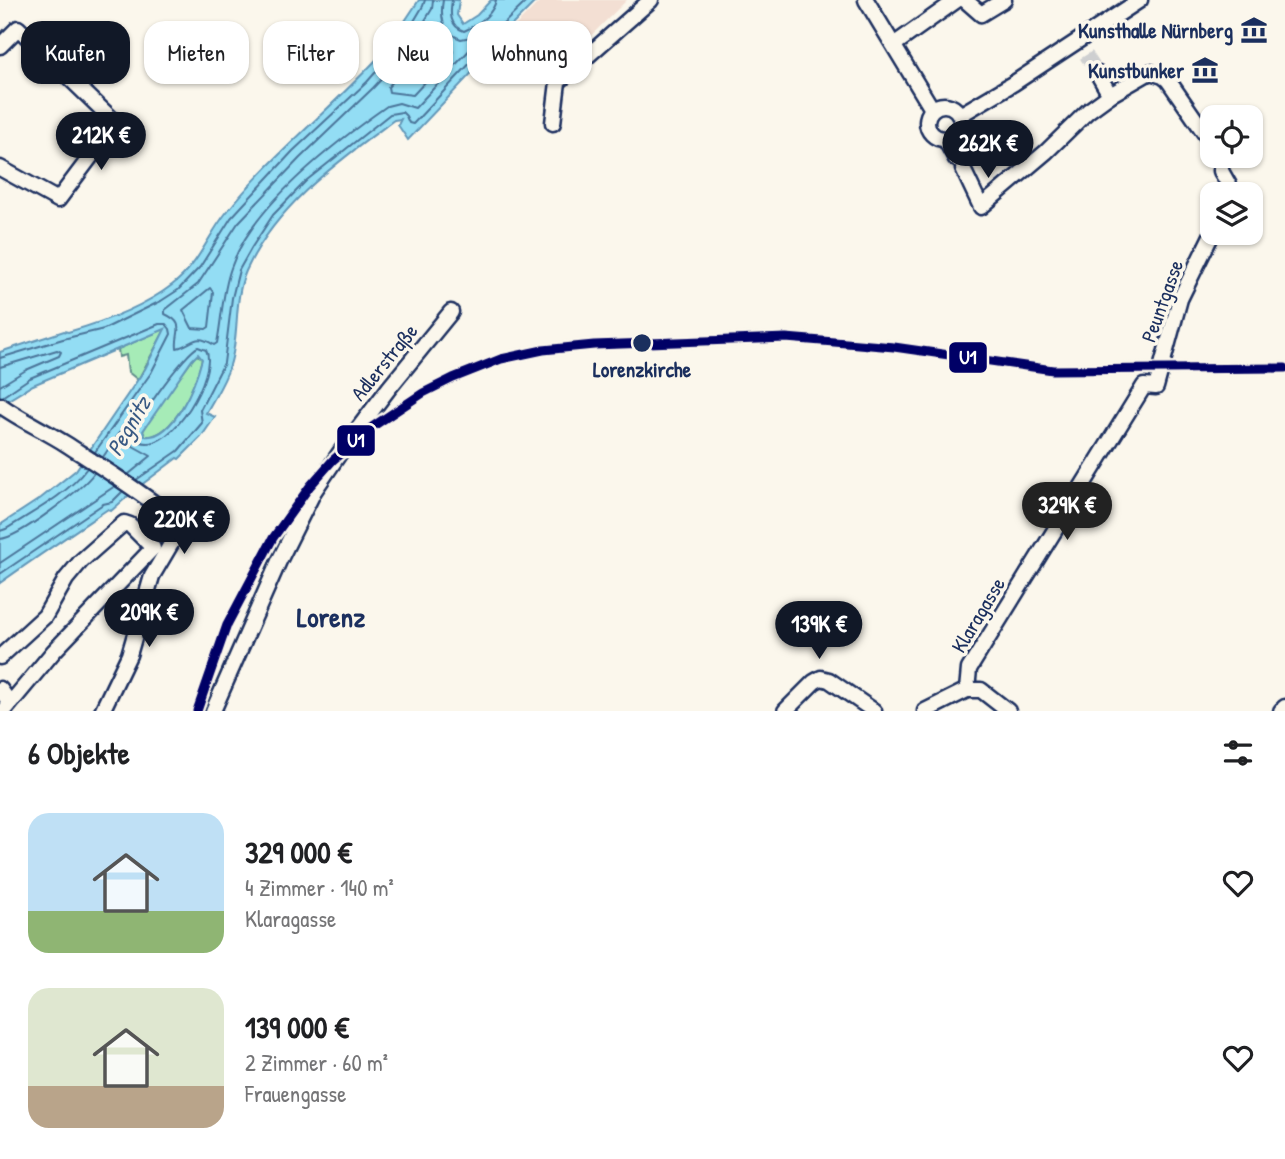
<!DOCTYPE html>
<html lang="de">
<head>
<meta charset="utf-8">
<style>
  body { margin:0; font-family:"Patrick Hand",sans-serif; background:#f2f2f2; color:#202124; height:100vh; display:flex; flex-direction:column; font-size:26px; white-space:nowrap }
  * { box-sizing:border-box; margin:0 }
  p { font-size:23px; color:#757577 }
  .icon { flex:none; width:38px; height:38px; fill:none; stroke:currentColor; stroke-width:2; stroke-linecap:round; stroke-linejoin:round }
  .map { position:relative; height:711px; overflow:hidden }
  .panel { display:flex; flex-direction:column; background:#fff; flex:1 }
  .panel>* { flex:none }
  .guide { position:absolute; left:21px; top:21px; width:700px; height:63px; display:flex; gap:14px }
  .tools { position:absolute; left:1200px; top:105px; display:grid; gap:14px }
  .tools a { display:grid; place-items:center; width:63px; height:63px; border-radius:14px; background:#fff; box-shadow:0 2px 5px #0004; font-size:35px }
  .price { position:absolute; translate:-50% -60px; padding:0 16px; border-radius:24px; background:#111827; color:#fff; font-size:23px; line-height:46px; filter:drop-shadow(0 2px 4px #0008) }
  .price::after { content:''; position:absolute; left:50%; top:42px; width:21px; height:16px; margin-left:-10px; background:inherit; clip-path:polygon(0 0,100% 0,50% 100%) }
  .price.on { background:#222; color:#fff }
  ul { padding:0; list-style:none }
  li { display:flex; align-items:center; gap:21px; height:175px; padding:0 28px }
  li span { display:grid; place-items:center; flex:none; width:196px; height:140px; border-radius:21px; color:#555 }
  li>.icon { margin-inline-start:auto }
  span .icon { width:84px; height:84px; fill:#fffc; stroke-width:1 }
  li b { font-size:30px }
  h2 { display:flex; justify-content:space-between; align-items:center; height:84px; padding:0 28px; font-size:30px }
  .pill { padding:0 24px; border-radius:21px; background:#fff; box-shadow:0 2px 5px #0004; font-size:24px; line-height:63px }
  .pill.on { background:#111827; color:#fff }
  .map>svg:first-child { display:block }
  .built { fill:#f3dfd3 }
  .green { fill:#a6ebb7; stroke:#608d8a; stroke-width:2 }
  .water { fill:#93ddf4; stroke:#6397b8; stroke-width:2; fill-rule:evenodd }
  .lines { fill:none; stroke-linecap:round; stroke-linejoin:round }
  .shore { stroke:#4b759a; stroke-width:2 }
  .minor-tunnel { stroke:#cecfd0; stroke-width:14; stroke-dasharray:14 7; stroke-linecap:butt }
  .minor-casing { stroke:#1b2f5e; stroke-width:19 }
  .minor { stroke:#fbf7ec; stroke-width:14 }
  .metro-1-casing { stroke:#fbf7ec; stroke-width:14 }
  .metro-1 { stroke:#006; stroke-width:9 }
  .stop-dot { fill:#1b2f5e; stroke:#fbf7ec; stroke-width:2.5 }
  .labels { text-anchor:middle; dominant-baseline:central; stroke-width:7; stroke-linejoin:round; paint-order:stroke }
  .poi-label { font-size:21px; font-weight:bold; fill:#1b2f5e; stroke:#fbf7ec; text-anchor:end }
  .street-label { font-size:21px; fill:#1b2f5e; stroke:#fbf7ec }
  .stop-label { font-size:21px; font-weight:bold; fill:#1b2f5e; stroke:#fbf7ec }
  .water-label { font-size:23px; font-style:italic; fill:#395a84; stroke:#fbf7ec }
  .district-label { font-size:28px; font-weight:bold; fill:#1b2f5e; stroke:#fbf7ec }
  .line-badge { stroke:#fbf7ec; stroke-width:2.5 }
  .badge-label { font-size:19px; text-anchor:middle; font-weight:bold; fill:#fff }
</style>
</head>
<body>
<div class="map">
<svg width="1285" height="711" viewBox="0 0 1285 711">
  <rect width="100%" height="100%" fill="#fbf7ec"/>
  <filter id="ink" filterUnits="userSpaceOnUse"><feTurbulence type="fractalNoise" baseFrequency=".0143" numOctaves="2"/><feDisplacementMap in="SourceGraphic" scale="14" xChannelSelector="R" yChannelSelector="G"/><feConvolveMatrix kernelMatrix="1 2 1 2 8 2 1 2 1" color-interpolation-filters="sRGB"/></filter>
  <g filter="url(#ink)">
    <path class="built" d="M541,0H627L550,76L504,37Z"/>
    <g class="green">
      <path d="M166,328L138,380L128,372L126,355L119,357L118,349Z"/>
      <path d="M196,355L202,357C199,380 173,440 145,436L143,431L154,412Z"/>
    </g>
    <path class="water" d="M419,0H459L457,15L463,24L477,15L491,0H537L498,39L500,43L408,140L398,125L401,119L394,120C339,161 276,205 246,271C233,301 240,335 230,365C225,382 214,398 206,413L215,417L201,437L179,459L177,458L136,489L111,511L108,509C71,534 35,558 0,583V525L41,498L76,470L145,369L165,329L33,385L10,399L0,416V352L64,331L68,332C103,322 142,308 172,285C198,266 207,237 226,213C277,149 343,100 396,38L395,36ZM198,354L202,359C196,382 174,440 145,436L143,431L192,360Z"/>
    <g class="lines">
      <g class="shore">
        <path d="M433,0L432,9L409,47L389,71L373,88L300,158L238,223L198,284L165,310V314C187,324 175,332 177,348C193,345 194,332 214,345L217,343C222,318 222,293 231,268C252,206 334,143 387,106L399,103L415,108L477,42L476,36L461,39C442,33 440,17 443,0"/>
        <path d="M452,0C450,13 449,26 464,31C477,25 493,15 496,0"/>
        <path d="M431,30L435,31L443,41L452,48L453,52L413,95L389,92L388,87L416,55Z"/>
        <path d="M210,288L213,292L209,327L206,329L192,328L183,310Z"/>
        <path d="M198,347L206,350C218,371 173,453 141,442C138,438 136,438 136,433C136,419 186,352 198,347Z"/>
        <path d="M0,358L63,339L104,329L161,301L178,290L200,267L231,218L293,151L367,82L382,65L401,43L423,6L425,0"/>
        <path d="M0,367L57,350L61,352L59,356L26,370L0,386"/>
        <path d="M2,397L30,378L159,324H166L170,329L171,334L151,373L95,452"/>
        <path d="M103,457L121,431L126,430L133,446L151,456L129,474"/>
        <path d="M136,480L178,451L202,423L200,410L224,363L232,298L239,270L252,247L273,215L307,180L390,114L402,112L406,116L409,123L413,124L490,42L493,34L528,0"/>
        <path d="M0,531L6,529C33,512 68,494 87,468"/>
        <path d="M0,539C19,538 82,489 94,473"/>
        <path d="M0,563L115,486"/>
        <path d="M0,574L103,504L112,502L123,491"/>
      </g>
      <path class="minor-tunnel" d="M1086,55L1098,74"/>
      <defs>
        <g id="minor">
          <path d="M866,0L932,109"/>
          <path d="M965,0L981,14L1004,0"/>
          <path d="M895,44L957,0"/>
          <path d="M0,46L18,28L116,123L58,200L0,168"/>
          <path d="M1098,74L1110,95"/>
          <circle cx="944" cy="122" r="17"/>
          <path d="M960,115L1014,83L1140,0"/>
          <path d="M553,123L558,82L651,0"/>
          <path d="M945,139L956,159"/>
          <path d="M1219,156L1221,160V171L1234,194"/>
          <path d="M963,169L981,207L1046,152L1088,111L1110,95L1150,72L1163,76L1168,80L1213,145"/>
          <path d="M0,405C21,420 44,430 66,444C103,468 140,491 175,519L178,526L175,537L152,576L129,655L102,711"/>
          <path d="M0,657L45,616L66,579L81,561L124,523L130,525L153,548L54,651L4,711"/>
          <path d="M0,689L10,703"/>
          <path d="M967,690L969,669L1144,386L1156,387L1180,299L1213,232"/>
          <path d="M213,711L279,561L314,491L339,454L389,388L451,312"/>
          <path d="M785,711L814,682L821,678L829,680L874,711"/>
          <path d="M925,711L967,690H981L1008,711"/>
          <path d="M1281,711L1285,707"/>
        </g>
      </defs>
      <use href="#minor" class="minor-casing"/>
      <use href="#minor" class="minor"/>
      <defs>
        <path id="metro-1" d="M197,711L227,625L273,538L310,486L333,460L372,427L423,393L453,378L501,359L543,350L594,345L786,338L894,347L1053,370L1285,368"/>
      </defs>
      <use href="#metro-1" class="metro-1-casing"/>
      <use href="#metro-1" class="metro-1"/>
    </g>
  </g>
  <defs>
    <symbol id="museum-bare" viewBox="-9 -9 18 18"><path d="M0-6L6-3V-2H-6V-3ZM-5-1h2V3h-2ZM-1-1h2V3h-2ZM3-1h2V3H3ZM-6 4H6V6H-6Z" fill="#1b2f5e" stroke="#fbf7ec" stroke-width="2.5" paint-order="stroke"/></symbol>
  </defs>
  <g fill-rule="evenodd">
    <use href="#museum-bare" x="1235" y="11" width="38" height="38"/>
    <use href="#museum-bare" x="1186" y="51" width="38" height="38"/>
  </g>
  <circle class="stop-dot" cx="642" cy="343" r="10"/>
  <g class="labels">
    <g class="poi-label">
      <text x="1233" y="30">Kunsthalle Nürnberg</text>
      <text x="1184" y="70">Kunstbunker</text>
    </g>
    <g class="street-label">
      <text transform="translate(1162 301) rotate(-70)">Peuntgasse</text>
      <text transform="translate(384 362) rotate(-51)">Adlerstraße</text>
      <text transform="translate(978 615) rotate(-59)">Klaragasse</text>
    </g>
    <g class="stop-label">
      <text x="642" y="369">Lorenzkirche</text>
    </g>
    <g class="water-label">
      <text transform="translate(128 426) rotate(-60)">Pegnitz</text>
    </g>
    <g class="district-label">
      <text x="331" y="617">Lorenz</text>
    </g>
  </g>
  <g class="line-badge">
    <rect x="948" y="341" width="40" height="33" rx="7" fill="#006"/>
    <rect x="336" y="424" width="40" height="33" rx="7" fill="#006"/>
  </g>
  <g class="badge-label">
    <text x="968" y="364">U1</text>
    <text x="356" y="447">U1</text>
  </g>
</svg>
<div class="tools">
<a><svg class="icon" aria-label="locate" viewBox="0 0 24 24"><circle cx="12" cy="12" r="6"/><path d="M12 2v4M12 18v4M2 12h4M18 12h4"/></svg></a>
<a><svg class="icon" aria-label="layers" viewBox="0 0 24 24"><path d="M12 4l9 5-9 5-9-5zM3 14l9 5 9-5"/></svg></a>
</div>
<b class="price" style="left:101px;top:172px">212K €</b>
<b class="price" style="left:988px;top:180px">262K €</b>
<b class="price on" style="left:1067px;top:542px">329K €</b>
<b class="price" style="left:184px;top:556px">220K €</b>
<b class="price" style="left:149px;top:649px">209K €</b>
<b class="price" style="left:819px;top:661px">139K €</b>
<div class="guide">
<a class="pill on">Kaufen</a>
<a class="pill">Mieten</a>
<a class="pill">Filter</a>
<a class="pill">Neu</a>
<a class="pill">Wohnung</a>
</div>
</div>
<section class="panel">
<h2>6 Objekte<svg class="icon" aria-label="filters" viewBox="0 0 24 24"><path d="M4 7h16M4 17h16"/><circle cx="9" cy="7" r="2"/><circle cx="15" cy="17" r="2"/></svg></h2>
<ul>
<li><span style="background:linear-gradient(#bfe0f5 70%,#8fb573 0)"><svg class="icon" aria-label="home" viewBox="0 0 24 24"><path d="M3 11l9-7 9 7M6 9v11h12V9"/></svg></span><div><b>329 000 €</b><p>4 Zimmer · 140 m²</p><p>Klaragasse</p></div><svg class="icon" aria-label="heart" viewBox="0 0 24 24"><path d="M12 20l-8-8c-3-5 5-10 8-4 3-6 11-1 8 4z"/></svg></li>
<li><span style="background:linear-gradient(#dfe7d0 70%,#b9a48a 0)"><svg class="icon" aria-label="home" viewBox="0 0 24 24"><path d="M3 11l9-7 9 7M6 9v11h12V9"/></svg></span><div><b>139 000 €</b><p>2 Zimmer · 60 m²</p><p>Frauengasse</p></div><svg class="icon" aria-label="heart" viewBox="0 0 24 24"><path d="M12 20l-8-8c-3-5 5-10 8-4 3-6 11-1 8 4z"/></svg></li>
</ul>
</section>
</body>
</html>
